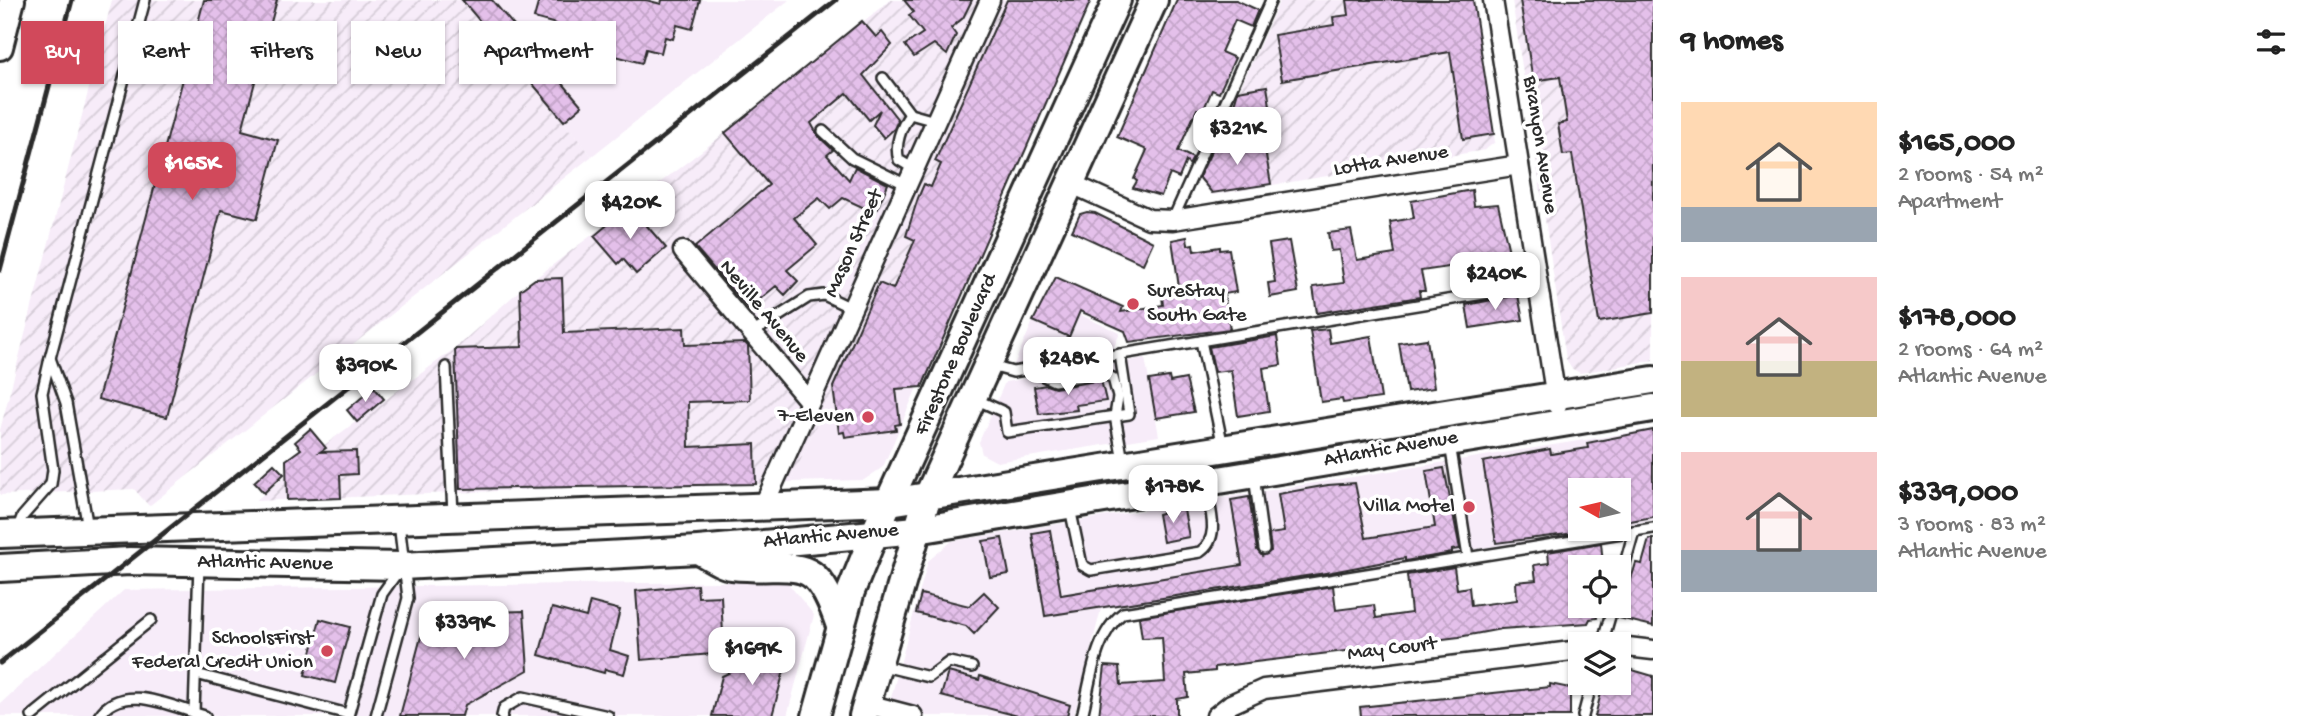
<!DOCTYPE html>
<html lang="en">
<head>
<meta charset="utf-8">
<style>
  body { margin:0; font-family:"Gochi Hand",sans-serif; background:#f6f6f6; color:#222; height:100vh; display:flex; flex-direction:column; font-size:26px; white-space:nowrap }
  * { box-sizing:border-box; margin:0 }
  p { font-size:23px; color:#767676 }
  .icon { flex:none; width:38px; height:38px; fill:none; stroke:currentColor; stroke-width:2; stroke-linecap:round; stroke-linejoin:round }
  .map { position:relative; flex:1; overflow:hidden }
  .sheet { display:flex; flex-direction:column; background:#fff; width:665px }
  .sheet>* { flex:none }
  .top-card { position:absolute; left:21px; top:21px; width:665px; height:63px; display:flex; gap:14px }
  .needle { width:46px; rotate:278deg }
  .controls { position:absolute; left:1568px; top:478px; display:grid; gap:14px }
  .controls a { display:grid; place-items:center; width:63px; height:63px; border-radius:0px; background:#fff; box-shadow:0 2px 5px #0004; font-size:35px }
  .price { position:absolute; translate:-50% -60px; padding:0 16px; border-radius:14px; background:#fff; color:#222; font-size:23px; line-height:46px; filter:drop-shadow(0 2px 4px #0008) }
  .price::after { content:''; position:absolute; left:50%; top:42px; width:21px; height:16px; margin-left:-10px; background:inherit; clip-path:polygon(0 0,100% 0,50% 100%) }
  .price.on { background:#d1495b; color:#fff }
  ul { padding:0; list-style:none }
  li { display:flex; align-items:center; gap:21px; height:175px; padding:0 28px }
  li span { display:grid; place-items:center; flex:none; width:196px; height:140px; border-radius:0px; color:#555 }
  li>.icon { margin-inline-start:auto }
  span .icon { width:84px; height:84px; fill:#fffc; stroke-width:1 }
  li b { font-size:30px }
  h2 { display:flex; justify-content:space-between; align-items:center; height:84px; padding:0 28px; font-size:30px }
  .tag { padding:0 24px; border-radius:0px; background:#fff; box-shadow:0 2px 5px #0004; font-size:24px; line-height:63px }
  .tag.on { background:#d1495b; color:#fff }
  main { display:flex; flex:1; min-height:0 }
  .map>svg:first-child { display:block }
  .built { fill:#f7ecf9 }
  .industrial { fill:url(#industrial-furrows) }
  .building { fill:url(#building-cross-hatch); stroke:#2b2b2b; stroke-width:2 }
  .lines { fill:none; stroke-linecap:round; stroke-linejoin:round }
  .lane-casing { stroke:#2b2b2b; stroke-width:14 }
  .street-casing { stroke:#2b2b2b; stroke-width:23 }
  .secondary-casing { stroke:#2b2b2b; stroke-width:30 }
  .primary-casing { stroke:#2b2b2b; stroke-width:32 }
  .lane { stroke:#fff; stroke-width:9 }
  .street { stroke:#fff; stroke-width:18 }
  .secondary { stroke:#fff; stroke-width:24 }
  .primary { stroke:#fff; stroke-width:26 }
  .rail { stroke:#2b2b2b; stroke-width:5 }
  .poi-dot { fill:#d1495b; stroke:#fff; stroke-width:2.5 }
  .labels { text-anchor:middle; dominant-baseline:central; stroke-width:7; stroke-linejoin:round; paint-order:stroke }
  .street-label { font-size:21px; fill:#2b2b2b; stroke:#fff }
  .poi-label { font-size:21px; fill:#2b2b2b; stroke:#fff; text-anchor:end }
</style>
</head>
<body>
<main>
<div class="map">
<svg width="1653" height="716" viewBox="0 0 1653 716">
  <defs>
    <pattern id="industrial-furrows" width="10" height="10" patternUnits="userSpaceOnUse" patternTransform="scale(1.75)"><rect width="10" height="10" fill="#f7ecf9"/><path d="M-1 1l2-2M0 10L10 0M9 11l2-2" fill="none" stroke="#d4cbd6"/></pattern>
    <pattern id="building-cross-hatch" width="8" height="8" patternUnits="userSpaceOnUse" patternTransform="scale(1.75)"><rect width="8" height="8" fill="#e4c0ea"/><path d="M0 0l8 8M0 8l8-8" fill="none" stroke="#c4a5c9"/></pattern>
  </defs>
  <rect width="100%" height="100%" fill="#fff"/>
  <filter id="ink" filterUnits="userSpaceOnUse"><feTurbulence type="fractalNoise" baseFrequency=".0143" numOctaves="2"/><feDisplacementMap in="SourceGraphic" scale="14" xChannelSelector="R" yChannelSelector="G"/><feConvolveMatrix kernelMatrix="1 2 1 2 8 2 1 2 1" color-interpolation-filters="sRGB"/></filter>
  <g filter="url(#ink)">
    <g class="built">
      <path d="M460,0H789L592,156Z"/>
      <path d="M1043,298L1120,333L1113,349L1014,365Z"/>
      <path d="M1145,358L1159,436L997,462L982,454L979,442L1005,382Z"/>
      <path d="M918,385L883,467L864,480L791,482L826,403Z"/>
      <path d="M1653,429V520L1619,526V490H1580V528L1602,529L1101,609L1074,716H886L928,561L952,541Z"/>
      <path d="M786,581L814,615L787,716H0V704L124,590Z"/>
    </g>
    <g class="industrial">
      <path d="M112,0H460L592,156L149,506L134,489L0,495V430Z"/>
      <path d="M890,0H1092L922,387L826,403L791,482L691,487V483L255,501L315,452L454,349L520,290L725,133Z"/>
      <path d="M1280,0H1472L1495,142L1485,150L1212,195L1199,179Z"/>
      <path d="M1512,0H1653V360L1580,373L1571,368L1566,359Z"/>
    </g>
    <g class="building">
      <path d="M204,0H277L242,130L278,140L257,219L221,210L167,417L98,399Z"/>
      <path d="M462,0H492L582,106L564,121Z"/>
      <path d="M539,0H646L661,4L662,0H700L692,29L677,25L673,39L665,37L661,53L646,49L642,63L552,39L556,24L534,18Z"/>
      <path d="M904,0H972L963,18L951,28L956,35L947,55L934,44L914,57L905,45L923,33L909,15L914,12Z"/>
      <path d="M1007,0H1091L922,387L896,389L900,424L895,425L896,430L845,437L844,432L839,433L833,387L879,283L893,289L915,240L906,236L918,198L924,184L931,187L941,164L935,161Z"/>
      <path d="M1177,0H1236L1258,10L1251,27L1235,20L1221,52L1235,58L1219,93L1212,90L1203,111L1197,109L1178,151L1193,158L1189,165L1186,161L1179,178L1170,174L1161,196L1133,188L1137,181L1134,179L1147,150L1117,137Z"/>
      <path d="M1347,0H1473L1494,134L1463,139L1450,52L1282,80L1274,35L1334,25L1333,17L1349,15Z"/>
      <path d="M1520,0H1653V313L1599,322L1572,154L1563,155L1558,124L1567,122L1560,77L1533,81Z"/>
      <path d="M862,21L876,37L882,32L892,45L863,75L898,120L894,129L884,138L873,125L880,110L869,120L847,93L811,123L818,136L833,150L827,155L849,180L855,167L888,184L875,213L843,198L830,209L819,198L794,218L817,245L787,270L798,281L785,295L776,286L748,309L695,247L769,185L725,133Z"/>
      <path d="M1267,86L1274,132L1241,117L1243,113L1233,108L1238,91Z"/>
      <path d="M1263,138L1271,184L1212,193L1199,177L1214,146Z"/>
      <path d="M1472,190L1474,206L1498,204L1516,282L1487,286L1483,262L1421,271L1425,291H1419L1420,297L1317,313L1313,287L1344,283L1339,250L1331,251L1328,233L1351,230L1357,260L1395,254L1390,222L1414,218L1411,201Z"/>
      <path d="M630,206L666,248L636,274L623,259L618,264L594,236Z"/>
      <path d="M1087,212L1095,213L1153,242L1143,264L1072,231L1080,214Z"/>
      <path d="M1187,237L1188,245L1193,244L1194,251L1220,247V250L1229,249L1236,292L1224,294L1230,329L1129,342L1125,331L1080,311L1069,337L1033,321L1056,277L1123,307L1121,312L1163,305L1162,296L1180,294L1172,240Z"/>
      <path d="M1289,241L1298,292L1270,297L1268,283L1275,282L1269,244Z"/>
      <path d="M562,278L564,333L684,328L685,345L745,343L748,346L750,400L688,402L689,447L755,444L756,484L460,489L455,349L522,347L520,290L535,279Z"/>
      <path d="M1518,295L1523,320L1470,328L1466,305Z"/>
      <path d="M1328,329L1330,343L1371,336L1381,398L1343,403L1342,399L1321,402L1310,331Z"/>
      <path d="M1277,336L1281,365L1263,368L1269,411L1238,416L1231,370L1215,372L1209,347Z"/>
      <path d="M1427,339L1434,388L1407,392L1399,343Z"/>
      <path d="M1169,377L1170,382L1186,379L1194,412L1156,418L1149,380Z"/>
      <path d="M1101,380L1106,401L1076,405L1077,410L1039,414L1034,387L1046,385L1055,388Z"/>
      <path d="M374,387L384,399L357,422L347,410Z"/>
      <path d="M310,429L326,448L320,452L356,451L357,474L340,475L341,498L287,500L286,460L301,449L295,442Z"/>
      <path d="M1653,430V517L1619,523V490H1580V528L1599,530L1496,543L1483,462L1550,449L1551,454L1588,448L1587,443Z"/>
      <path d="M274,464L284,474L264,493L254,482Z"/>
      <path d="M1444,468L1460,549L1452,550V553L1405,561V558L1332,572L1045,616L1032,533L1050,530L1061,595L1242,565L1231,500L1249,497L1257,550L1262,556L1271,551L1269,534L1284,532L1278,494L1328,485L1355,483L1366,538L1435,527L1426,471Z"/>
      <path d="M1176,509L1184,510L1189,537L1163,542L1158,514Z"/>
      <path d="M1002,538L1009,574L990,577L983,541Z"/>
      <path d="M1649,539H1653V626L1619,618L1636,563L1642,564Z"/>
      <path d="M1601,543L1603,563L1596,564V567H1580V606H1595L1597,618L1590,619L1588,623L1501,629L1459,637L1215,667V671L1186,674L1188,697L1177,699V716H1099L1105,666L1119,667L1121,685L1165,682L1162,637L1142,638L1139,617L1333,586L1336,610L1374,605L1376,618L1411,613L1407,575L1454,567L1457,589L1469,587L1471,606L1517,600L1516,582L1536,580L1534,565L1549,563L1548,552Z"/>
      <path d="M697,585L698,597L721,596L724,653L641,660L636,591Z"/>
      <path d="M984,592L999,607L974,634L966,626L916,613L921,594L969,606Z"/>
      <path d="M590,602L620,610L610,650L629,656L624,674L605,669L604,673L539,655L552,608L586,617Z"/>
      <path d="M524,611L528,670L465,705L462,716H400L427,614Z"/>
      <path d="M320,619L350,627L335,683L305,675Z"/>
      <path d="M791,644L772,716H712L722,676Z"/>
      <path d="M1629,669L1653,676V716H1595L1604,682H1619V670L1627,673Z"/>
      <path d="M948,672L979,680L980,676L1070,705L1067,716H1018L941,696Z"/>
      <path d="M1550,684L1570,688V716H1361L1360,707L1550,687Z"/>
    </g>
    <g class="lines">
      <defs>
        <g id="lane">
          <path d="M883,78L910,114"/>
          <path d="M823,131L852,158L907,185"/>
          <path d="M914,169L899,160C894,145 901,127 910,114L935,121"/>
          <path d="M1173,219L1271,0"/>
          <path d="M752,333L809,297L824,295L851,308"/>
          <path d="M1201,341L1223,447"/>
          <path d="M50,358L145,0"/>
          <path d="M991,366L1013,372L1538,285"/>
          <path d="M446,367L453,514"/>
          <path d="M1028,369L1054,381L1102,373L1113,378L1118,397L1115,416L1123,461"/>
          <path d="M975,399L1004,412L1007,432L1129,414L1120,354"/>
          <path d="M1450,444L1468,557"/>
          <path d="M1254,476L1264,549"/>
          <path d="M1070,508L1082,565L1091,570L1200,552C1222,537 1209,508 1206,485"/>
          <path d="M17,530L22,517L51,484L53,470L42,393L50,358L66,403L88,528"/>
          <path d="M1619,585L1634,531"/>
          <path d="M1602,644L1613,606"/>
          <path d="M879,665L929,677L949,662L972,667"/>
          <path d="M196,674L348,714"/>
          <path d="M194,713L199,564"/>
          <path d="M32,716L151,620"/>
          <path d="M99,716C122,681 172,707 205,716"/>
          <path d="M348,716L382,594L399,570"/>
          <path d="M376,716L408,598L399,523"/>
          <path d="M502,716L504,708L523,697L608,716"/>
          <path d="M1082,716C1091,682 1094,635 1123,613L1653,528"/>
          <path d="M1583,716L1592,682"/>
        </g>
        <g id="street">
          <path d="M1493,0L1557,405"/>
          <path d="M1070,183L1149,219L1173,220L1519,165"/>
          <path d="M683,251L809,401"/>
          <path d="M763,507L990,0"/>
          <path d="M1619,646L1653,650"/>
          <path d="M867,704L913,716"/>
          <path d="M1216,716L1231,704L1264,689L1580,650"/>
        </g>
        <path id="secondary" d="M0,47L12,0"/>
        <g id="primary">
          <path d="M0,534L890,502L1653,380"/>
          <path d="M698,550C708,555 721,565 732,566C798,573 814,548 840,626"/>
          <path d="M0,568L130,561L402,566L698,550L917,530L1653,408"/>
          <path d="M816,716L851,591L875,532L1117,0"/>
          <path d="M863,716L927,498L1154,0"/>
        </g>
      </defs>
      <use href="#lane" class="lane-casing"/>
      <use href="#street" class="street-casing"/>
      <use href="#secondary" class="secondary-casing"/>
      <use href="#primary" class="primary-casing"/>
      <use href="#lane" class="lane"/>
      <use href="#street" class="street"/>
      <use href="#secondary" class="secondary"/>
      <use href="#primary" class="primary"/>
      <g class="rail">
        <path d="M0,270L72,0"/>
        <path d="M0,663L836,0"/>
      </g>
    </g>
  </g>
  <g class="poi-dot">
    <circle cx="1133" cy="304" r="7"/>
    <circle cx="868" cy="417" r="7"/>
    <circle cx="1469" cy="507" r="7"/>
    <circle cx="327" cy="651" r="7"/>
  </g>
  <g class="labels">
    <g class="street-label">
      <text transform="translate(1539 145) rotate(81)">Branyon Avenue</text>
      <text transform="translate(1391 162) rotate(-9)">Lotta Avenue</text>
      <text transform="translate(855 244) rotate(-66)">Mason Street</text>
      <text transform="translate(763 312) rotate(50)">Neville Avenue</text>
      <text transform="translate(957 355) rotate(-66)">Firestone Boulevard</text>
      <text transform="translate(1391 450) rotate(-10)">Atlantic Avenue</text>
      <text transform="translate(831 537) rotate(-5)">Atlantic Avenue</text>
      <text transform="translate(265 564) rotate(1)">Atlantic Avenue</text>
      <text transform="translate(1392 650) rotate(-7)">May Court</text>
    </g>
    <g class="poi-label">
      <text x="1147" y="292" text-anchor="start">SureStay<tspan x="1147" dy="24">South Gate</tspan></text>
      <text x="854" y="417">7-Eleven</text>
      <text x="1455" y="507">Villa Motel</text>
      <text x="313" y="639">SchoolsFirst<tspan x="313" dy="24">Federal Credit Union</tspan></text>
    </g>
  </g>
</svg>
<div class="controls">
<a><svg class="needle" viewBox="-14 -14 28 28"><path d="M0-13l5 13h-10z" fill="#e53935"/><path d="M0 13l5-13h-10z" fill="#767676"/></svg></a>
<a><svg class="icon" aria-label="locate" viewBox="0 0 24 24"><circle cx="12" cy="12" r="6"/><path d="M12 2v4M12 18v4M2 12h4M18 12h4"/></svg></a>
<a><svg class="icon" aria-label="layers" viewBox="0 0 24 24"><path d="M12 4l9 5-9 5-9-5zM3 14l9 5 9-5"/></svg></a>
</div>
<b class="price" style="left:1237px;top:167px">$321K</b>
<b class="price on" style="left:192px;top:202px">$165K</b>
<b class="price" style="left:630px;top:241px">$420K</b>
<b class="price" style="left:1495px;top:312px">$240K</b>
<b class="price" style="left:1068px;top:397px">$248K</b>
<b class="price" style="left:365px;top:404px">$390K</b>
<b class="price" style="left:1173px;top:525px">$178K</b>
<b class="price" style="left:464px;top:661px">$339K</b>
<b class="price" style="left:752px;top:687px">$169K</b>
<div class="top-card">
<a class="tag on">Buy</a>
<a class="tag">Rent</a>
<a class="tag">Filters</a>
<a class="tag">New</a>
<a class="tag">Apartment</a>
</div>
</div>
<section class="sheet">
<h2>9 homes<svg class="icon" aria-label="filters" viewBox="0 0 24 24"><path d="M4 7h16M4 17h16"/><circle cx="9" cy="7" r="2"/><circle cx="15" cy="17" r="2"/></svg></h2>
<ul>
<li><span style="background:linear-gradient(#ffd9b3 75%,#9aa5b1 0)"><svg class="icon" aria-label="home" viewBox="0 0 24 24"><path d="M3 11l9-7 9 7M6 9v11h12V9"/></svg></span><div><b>$165,000</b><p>2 rooms · 54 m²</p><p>Apartment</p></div></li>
<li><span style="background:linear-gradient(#f6c9c9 60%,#c2b280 0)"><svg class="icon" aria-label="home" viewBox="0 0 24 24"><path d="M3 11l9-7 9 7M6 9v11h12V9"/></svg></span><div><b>$178,000</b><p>2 rooms · 64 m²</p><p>Atlantic Avenue</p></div></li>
<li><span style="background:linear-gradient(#f6c9c9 70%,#9aa5b1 0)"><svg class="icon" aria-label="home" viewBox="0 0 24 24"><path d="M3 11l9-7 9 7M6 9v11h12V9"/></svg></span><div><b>$339,000</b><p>3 rooms · 83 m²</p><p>Atlantic Avenue</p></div></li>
</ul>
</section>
</main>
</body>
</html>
